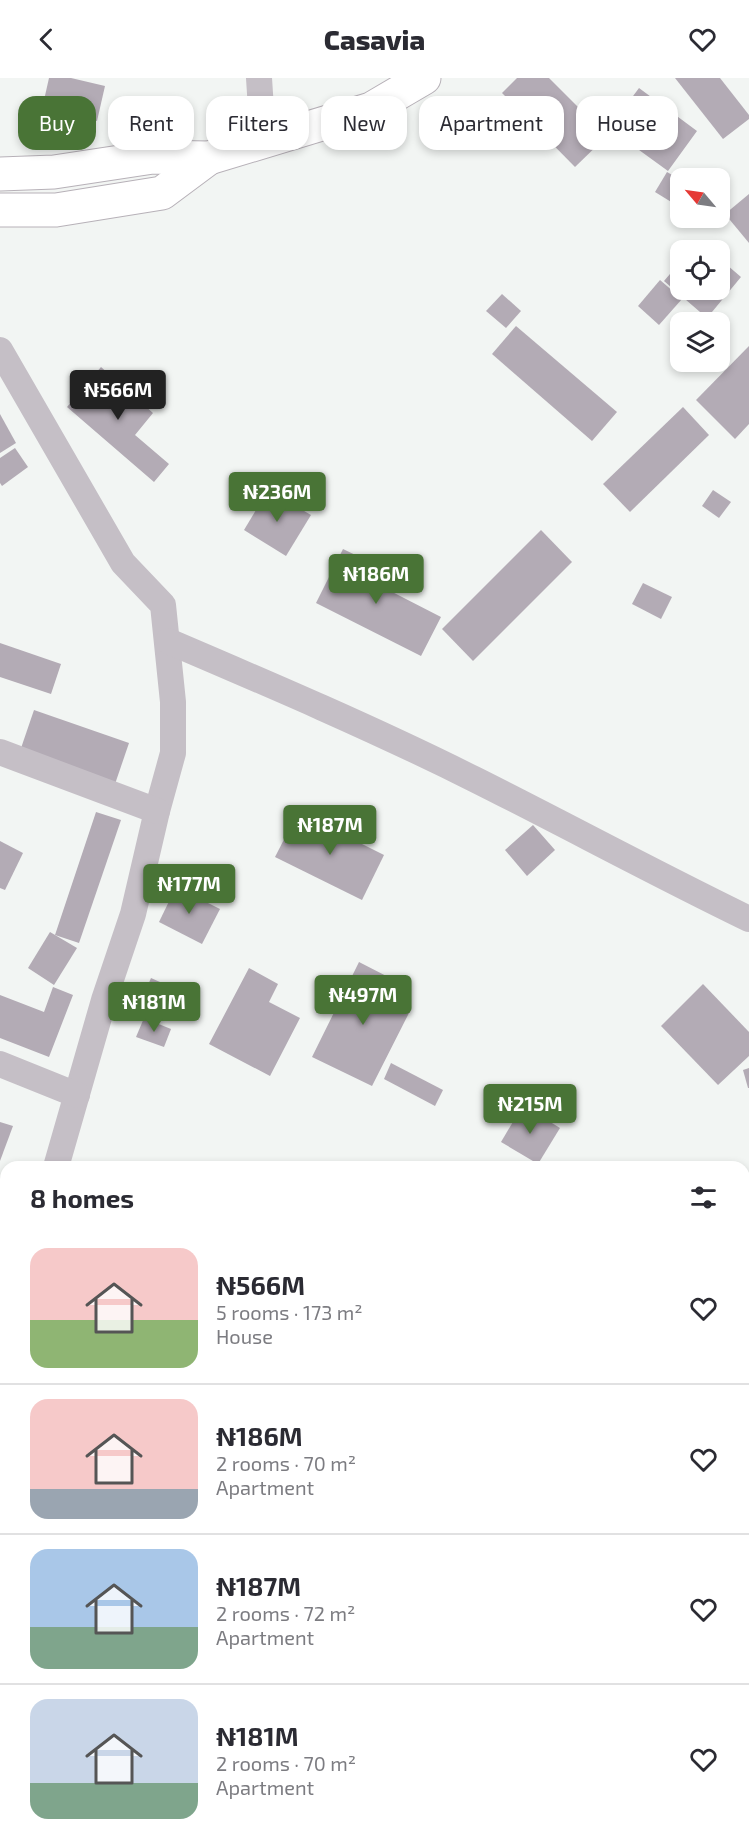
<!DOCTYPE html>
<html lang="en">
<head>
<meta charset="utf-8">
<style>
  body { margin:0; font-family:"Exo 2",sans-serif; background:#f7f7f7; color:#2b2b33; height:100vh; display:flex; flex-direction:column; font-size:22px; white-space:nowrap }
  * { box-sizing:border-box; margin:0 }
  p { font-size:20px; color:#7c7c81 }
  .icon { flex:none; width:33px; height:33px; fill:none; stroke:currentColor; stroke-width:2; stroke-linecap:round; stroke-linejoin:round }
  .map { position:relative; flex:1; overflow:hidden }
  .side { position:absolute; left:0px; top:1083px; width:750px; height:684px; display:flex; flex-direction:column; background:#fff; border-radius:18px 18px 0 0; box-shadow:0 3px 9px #0003 }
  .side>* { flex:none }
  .banner { position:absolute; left:18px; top:18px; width:714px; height:54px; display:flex; gap:12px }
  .needle { width:39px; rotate:299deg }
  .controls { position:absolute; left:670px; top:90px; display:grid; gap:12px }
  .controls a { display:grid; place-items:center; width:60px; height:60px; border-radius:12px; background:#fff; box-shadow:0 3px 9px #0003; font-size:30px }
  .price { position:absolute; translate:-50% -51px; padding:0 14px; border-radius:6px; background:#497436; color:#fff; font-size:20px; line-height:39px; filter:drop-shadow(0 2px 3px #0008) }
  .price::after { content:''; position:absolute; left:50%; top:36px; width:18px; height:14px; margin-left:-9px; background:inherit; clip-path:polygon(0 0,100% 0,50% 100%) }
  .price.selected { background:#222; color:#fff }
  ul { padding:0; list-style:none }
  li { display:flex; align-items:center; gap:18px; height:150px; padding:0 30px }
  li+li { border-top:2px solid #e1e1e2 }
  li span { display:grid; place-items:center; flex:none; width:168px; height:120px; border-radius:18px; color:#555 }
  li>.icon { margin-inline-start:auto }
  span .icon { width:72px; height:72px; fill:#fffc; stroke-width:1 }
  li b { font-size:26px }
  h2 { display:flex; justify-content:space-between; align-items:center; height:72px; padding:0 30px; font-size:26px }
  .chip { padding:0 21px; border-radius:18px; background:#fff; box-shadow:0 3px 9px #0003; font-size:21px; line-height:54px }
  .chip.selected { background:#497436; color:#fff }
  header { display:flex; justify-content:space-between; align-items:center; height:78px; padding:0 30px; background:#fff; font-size:27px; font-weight:800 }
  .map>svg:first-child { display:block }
  .building { fill:#b3abb5 }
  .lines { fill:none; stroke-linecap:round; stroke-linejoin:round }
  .primary-casing { stroke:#b7b1b8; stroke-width:35 }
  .street { stroke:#c5bfc6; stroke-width:26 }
  .primary { stroke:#fff; stroke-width:33 }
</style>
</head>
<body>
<header><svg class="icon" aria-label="back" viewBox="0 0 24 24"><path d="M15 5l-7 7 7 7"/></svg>Casavia<svg class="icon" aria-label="heart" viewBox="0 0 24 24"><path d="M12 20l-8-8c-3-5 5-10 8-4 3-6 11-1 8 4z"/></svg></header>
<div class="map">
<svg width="749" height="1767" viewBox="0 0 749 1767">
  <rect width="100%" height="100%" fill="#f2f5f3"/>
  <g class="building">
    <path d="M49,0H71L105,8L97,43L42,31Z"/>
    <path d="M517,0H549L607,58L575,89L502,15Z"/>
    <path d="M675,0H720L749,37V41L723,61Z"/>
    <path d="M639,10L697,53L668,93L628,64L638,51L619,37Z"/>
    <path d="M55,41L79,44L76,62L52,59Z"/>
    <path d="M667,94L681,102V130L655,114Z"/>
    <path d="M749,116V165L725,136Z"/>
    <path d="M720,126L727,130L715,150L698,140H720Z"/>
    <path d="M698,162L710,172H689Z"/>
    <path d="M720,181L741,199L707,240L664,203L681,183V212H720Z"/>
    <path d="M660,202L682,221L659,247L638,228Z"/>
    <path d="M502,216L521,233L506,250L486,233Z"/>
    <path d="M516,248L617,334L592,363L492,276Z"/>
    <path d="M749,268V346L735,361L696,322Z"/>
    <path d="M101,289L153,335L135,357L169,386L154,404L67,329Z"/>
    <path d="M683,329L709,357L630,434L603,406Z"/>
    <path d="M0,336L16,365L0,375Z"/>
    <path d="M15,370L28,389L2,408L0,405V380Z"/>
    <path d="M268,412L311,437L286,478L244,452Z"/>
    <path d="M713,412L731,424L719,440L702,428Z"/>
    <path d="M541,452L572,484L473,583L442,551Z"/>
    <path d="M343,471L372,485L365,500L441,539L421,578L316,525Z"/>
    <path d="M643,505L672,519L661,541L632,526Z"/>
    <path d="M0,565L61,586L51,616L0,599Z"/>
    <path d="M34,632L129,665L114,709L19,676Z"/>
    <path d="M96,734L121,742L79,865L55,857Z"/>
    <path d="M298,734L384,777L362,822L275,779Z"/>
    <path d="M533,747L555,772L527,798L505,772Z"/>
    <path d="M0,763L23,775L5,812L0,810Z"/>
    <path d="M176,809L220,831L202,866L159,844Z"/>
    <path d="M50,854L77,870L54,907L28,890Z"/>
    <path d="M359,884L398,904L390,921L411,931L372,1008L312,979Z"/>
    <path d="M249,890L278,906L269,924L300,940L270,998L209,966Z"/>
    <path d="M151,900L180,913L171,934L142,921Z"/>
    <path d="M703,906L749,954V978L718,1007L661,948Z"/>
    <path d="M53,909L73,917L49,979L0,960V917L44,934Z"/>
    <path d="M144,940L171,951L164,969L136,959Z"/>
    <path d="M391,985L443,1012L435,1028L384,1001Z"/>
    <path d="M749,990V1010H748L743,992Z"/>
    <path d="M523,1027L560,1050L538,1086L501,1064Z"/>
    <path d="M0,1044L13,1048L0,1083Z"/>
    <path d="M6,1377V1495L0,1492V1388Z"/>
    <path d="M1,1503L6,1507V1536L2,1542L0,1541Z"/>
    <path d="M744,1583L749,1586V1599L744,1607Z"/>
    <path d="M0,1588L6,1592V1608L0,1618Z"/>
    <path d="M0,1717L6,1720V1751L0,1762Z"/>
    <path d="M22,1761H34L44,1767H19Z"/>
    <path d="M61,1761H76L72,1767H58Z"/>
    <path d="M296,1761H329L335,1767H290Z"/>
    <path d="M607,1761H648L644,1767H617Z"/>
    <path d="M667,1761H708L704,1767H677Z"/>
  </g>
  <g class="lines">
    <defs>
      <g id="primary">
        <path d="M0,96L54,94L153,79L209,80L371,31L424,0"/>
        <path d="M0,132H56L162,115L209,80"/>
      </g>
    </defs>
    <use href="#primary" class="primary-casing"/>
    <g class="street">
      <path d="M253,67L261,31L259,0"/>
      <path d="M0,272L123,485L163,527L173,624V675L157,733L133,836L104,922L56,1089"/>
      <path d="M168,563C271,607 374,651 474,701C566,747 656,796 749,841"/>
      <path d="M0,674L157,733"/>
      <path d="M0,986L77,1017"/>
      <path d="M0,1267L6,1245"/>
      <path d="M0,1557L6,1563"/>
      <path d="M188,1761L193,1767"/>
      <path d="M582,1761L586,1767"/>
      <path d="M224,1767L233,1761"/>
    </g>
    <use href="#primary" class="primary"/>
  </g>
</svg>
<div class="controls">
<a><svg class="needle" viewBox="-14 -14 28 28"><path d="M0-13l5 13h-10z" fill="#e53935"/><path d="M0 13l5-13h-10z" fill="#7c7c81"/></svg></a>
<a><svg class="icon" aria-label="locate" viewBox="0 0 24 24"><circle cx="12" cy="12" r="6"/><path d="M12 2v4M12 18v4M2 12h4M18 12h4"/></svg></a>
<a><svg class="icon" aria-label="layers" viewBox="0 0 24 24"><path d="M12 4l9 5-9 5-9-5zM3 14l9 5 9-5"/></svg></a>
</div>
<b class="price selected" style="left:118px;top:343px">₦566M</b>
<b class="price" style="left:277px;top:445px">₦236M</b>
<b class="price" style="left:376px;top:527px">₦186M</b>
<b class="price" style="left:330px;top:778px">₦187M</b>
<b class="price" style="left:189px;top:837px">₦177M</b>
<b class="price" style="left:363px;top:948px">₦497M</b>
<b class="price" style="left:154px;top:955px">₦181M</b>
<b class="price" style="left:530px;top:1057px">₦215M</b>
<div class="banner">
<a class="chip selected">Buy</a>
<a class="chip">Rent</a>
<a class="chip">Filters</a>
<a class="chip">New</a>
<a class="chip">Apartment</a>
<a class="chip">House</a>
</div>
<section class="side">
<h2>8 homes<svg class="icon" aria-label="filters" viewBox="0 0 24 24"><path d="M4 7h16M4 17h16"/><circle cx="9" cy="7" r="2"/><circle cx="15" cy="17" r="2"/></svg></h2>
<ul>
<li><span style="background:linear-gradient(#f6c9c9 60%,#8fb573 0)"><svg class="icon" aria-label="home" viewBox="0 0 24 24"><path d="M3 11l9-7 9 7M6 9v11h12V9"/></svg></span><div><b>₦566M</b><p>5 rooms · 173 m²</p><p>House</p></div><svg class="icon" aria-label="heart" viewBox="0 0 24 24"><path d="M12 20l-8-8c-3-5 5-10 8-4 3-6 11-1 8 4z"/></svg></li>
<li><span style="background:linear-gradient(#f6c9c9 75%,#9aa5b1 0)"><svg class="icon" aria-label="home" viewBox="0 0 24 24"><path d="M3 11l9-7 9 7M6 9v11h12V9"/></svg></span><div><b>₦186M</b><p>2 rooms · 70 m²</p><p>Apartment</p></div><svg class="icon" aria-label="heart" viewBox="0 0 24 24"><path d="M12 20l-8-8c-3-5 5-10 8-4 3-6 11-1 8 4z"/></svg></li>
<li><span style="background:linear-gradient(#a9c7e8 65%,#7fa58c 0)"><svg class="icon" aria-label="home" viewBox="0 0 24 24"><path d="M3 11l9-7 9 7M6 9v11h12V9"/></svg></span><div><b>₦187M</b><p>2 rooms · 72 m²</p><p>Apartment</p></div><svg class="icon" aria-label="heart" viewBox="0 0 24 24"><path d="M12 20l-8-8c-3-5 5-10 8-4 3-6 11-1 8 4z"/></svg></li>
<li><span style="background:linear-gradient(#c9d6e8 70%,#7fa58c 0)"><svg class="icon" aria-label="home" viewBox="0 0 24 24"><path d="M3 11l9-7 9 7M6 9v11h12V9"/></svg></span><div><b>₦181M</b><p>2 rooms · 70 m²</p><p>Apartment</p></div><svg class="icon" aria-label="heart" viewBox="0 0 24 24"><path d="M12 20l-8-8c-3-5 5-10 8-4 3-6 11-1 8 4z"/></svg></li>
</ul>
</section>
</div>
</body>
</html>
